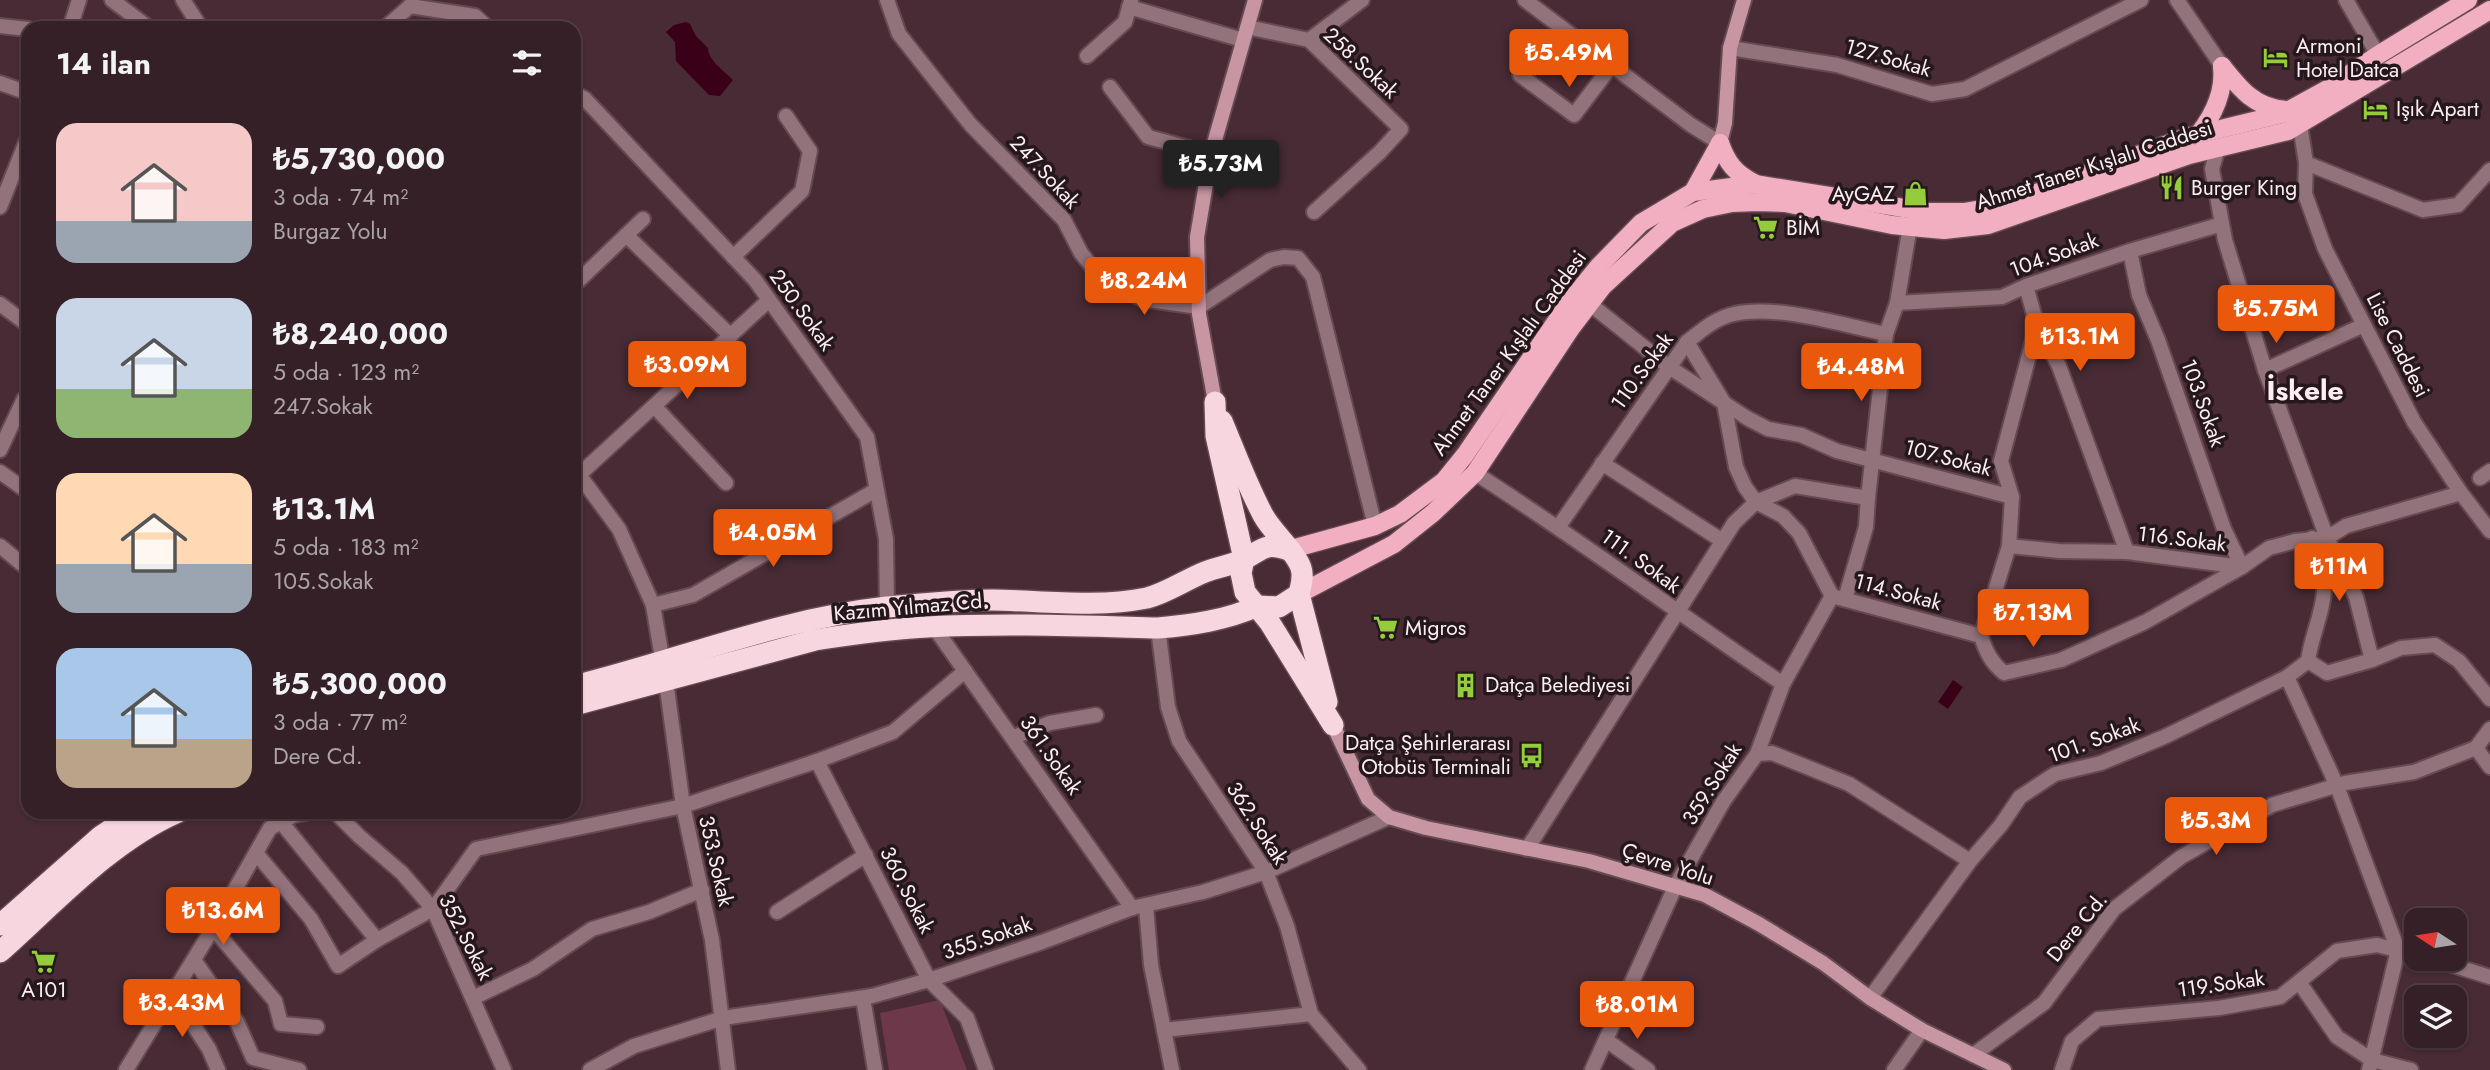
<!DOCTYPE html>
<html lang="tr">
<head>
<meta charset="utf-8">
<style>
  body { margin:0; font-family:Jost,sans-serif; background:#412d33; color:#f1f3f6; height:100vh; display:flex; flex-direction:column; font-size:26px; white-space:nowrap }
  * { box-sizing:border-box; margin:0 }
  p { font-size:23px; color:#aaa3a7 }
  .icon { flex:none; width:38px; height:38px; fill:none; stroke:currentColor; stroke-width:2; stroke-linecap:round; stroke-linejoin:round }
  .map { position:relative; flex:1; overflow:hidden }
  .details { position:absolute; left:21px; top:21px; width:560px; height:798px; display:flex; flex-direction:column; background:#362027; border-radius:21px; box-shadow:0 2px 5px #0004,0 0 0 2px #503e44 }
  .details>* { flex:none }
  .needle { width:46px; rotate:282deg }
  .tools { position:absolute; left:2404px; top:908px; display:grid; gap:14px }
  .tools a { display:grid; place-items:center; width:63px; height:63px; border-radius:14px; background:#362027; box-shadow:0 2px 5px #0004,0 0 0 2px #503e44; font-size:35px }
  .price { position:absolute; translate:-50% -60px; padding:0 16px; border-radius:7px; background:#ea580c; color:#fff; font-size:23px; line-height:46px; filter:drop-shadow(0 2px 4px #0008) }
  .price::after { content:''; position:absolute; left:50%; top:42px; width:21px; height:16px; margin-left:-10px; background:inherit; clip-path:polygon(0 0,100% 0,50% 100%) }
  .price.current { background:#222; color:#fff }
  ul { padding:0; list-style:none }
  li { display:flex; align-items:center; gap:21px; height:175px; padding:0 35px }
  li span { display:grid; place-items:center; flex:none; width:196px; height:140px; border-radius:21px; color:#555 }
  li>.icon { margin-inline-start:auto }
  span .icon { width:84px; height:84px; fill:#fffc; stroke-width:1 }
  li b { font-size:30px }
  h2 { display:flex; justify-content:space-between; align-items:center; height:84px; padding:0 35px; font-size:30px }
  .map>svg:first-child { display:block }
  .green { fill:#6d3849 }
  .water { fill:#390018 }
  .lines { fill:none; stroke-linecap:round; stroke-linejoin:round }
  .street-casing { stroke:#654a52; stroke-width:18 }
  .secondary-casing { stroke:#654a52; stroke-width:18 }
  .primary-casing { stroke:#654a52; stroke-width:21 }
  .highway-casing { stroke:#654a52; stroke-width:24 }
  .street { stroke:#93737b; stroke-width:14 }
  .secondary { stroke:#c895a3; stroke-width:14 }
  .primary { stroke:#f1afc1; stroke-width:18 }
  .highway { stroke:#f7d6df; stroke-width:21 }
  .labels { text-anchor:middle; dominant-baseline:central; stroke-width:7; stroke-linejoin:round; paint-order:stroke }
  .poi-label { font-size:21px; fill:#feeef2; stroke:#25181c; text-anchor:start }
  .street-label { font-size:21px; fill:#feeef2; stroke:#25181c }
  .district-label { font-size:28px; font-weight:bold; fill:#feeef2; stroke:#25181c }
</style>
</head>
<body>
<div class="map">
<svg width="2490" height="1070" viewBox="0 0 2490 1070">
  <rect width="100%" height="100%" fill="#482b34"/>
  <path class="green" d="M940,1000L967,1070H889L880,1013Z"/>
  <g class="water">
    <path d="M686,22L690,24L696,36L708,48C708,60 724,71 733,80L720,96L709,95L676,61L675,42L666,32L674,25Z"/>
    <path d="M1953,680L1963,687L1948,709L1938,702Z"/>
  </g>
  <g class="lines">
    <defs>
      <g id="street">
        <path d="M112,0L149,28"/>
        <path d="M183,0L201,28"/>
        <path d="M887,0L899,34L970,124L1064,220L1081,253L1100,277L1142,299L1199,307L1270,260L1284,257L1298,258L1313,277L1375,526"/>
        <path d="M1525,0L1691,125L1720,143"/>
        <path d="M2177,0L2222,66"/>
        <path d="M2346,0L2378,55"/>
        <path d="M410,6L475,16L488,28"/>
        <path d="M1129,7L1243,40"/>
        <path d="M0,26L28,29"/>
        <path d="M1247,27L1309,40L1401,129L1380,152L1314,212"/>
        <path d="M70,28L79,0"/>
        <path d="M385,28L410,6"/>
        <path d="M1309,40L1362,0"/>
        <path d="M1730,48L1837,65L1932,94L1965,89L2141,0"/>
        <path d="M1087,56L1125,22L1131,1"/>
        <path d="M1520,75L1574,115L1612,65"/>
        <path d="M0,83L28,93"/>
        <path d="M1110,87L1148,137L1211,154"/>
        <path d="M574,93L585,99L755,280L867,437L886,539L887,607"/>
        <path d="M2300,125L2306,163L2423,210L2458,205L2490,170"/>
        <path d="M2218,148L2212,169L2225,240L2265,370L2327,538L2356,597L2372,660"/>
        <path d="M2306,163L2305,194L2325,249L2414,422L2461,493L2490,531"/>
        <path d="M0,207L28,137"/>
        <path d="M626,235L731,336"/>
        <path d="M733,257L802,191L810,151L786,116"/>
        <path d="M574,285L643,219"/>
        <path d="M2026,286L2037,325L2059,366L2127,552"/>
        <path d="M1897,303L2002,297L2026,286L2130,251L2222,224"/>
        <path d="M0,304L28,325"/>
        <path d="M1590,304L1669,367L1747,418L1768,429L1801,435L1837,451L2012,497"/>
        <path d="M2265,370L2364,325"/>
        <path d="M655,407L726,483"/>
        <path d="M0,450L24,399L28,396"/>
        <path d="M1602,463L1721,540"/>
        <path d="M574,468L619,529L653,605L666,681L683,806L712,940L728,1070"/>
        <path d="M0,472L28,492"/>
        <path d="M1475,473C1580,540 1679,614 1783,684"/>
        <path d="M580,474L769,300"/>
        <path d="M2480,478L2490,471"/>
        <path d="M1559,526L1687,342C1701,331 1715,318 1734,314C1776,304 1843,325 1886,334"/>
        <path d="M0,546L28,569"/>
        <path d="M2009,546L2059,551L2127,552L2242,567L2269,548L2295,541L2327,538L2346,526L2461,493"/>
        <path d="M1832,596L1981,636C1986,652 1991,662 2004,673L2061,660L2145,622L2242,567L2224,529L2158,340L2139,295L2130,251"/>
        <path d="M1845,599L1866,527L1868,498"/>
        <path d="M653,605L693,595L876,490"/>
        <path d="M934,627L1132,908"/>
        <path d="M1158,628L1168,707L1179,741L1266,872L1287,926L1311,1014L1359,1070"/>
        <path d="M1981,636L2009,546L2012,497L2001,461L2037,325"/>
        <path d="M2308,661C2311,637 2322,616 2324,592C2325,576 2316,554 2312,538"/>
        <path d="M2287,677L2337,786L2398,950"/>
        <path d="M1014,737L1050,723L1096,715"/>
        <path d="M2476,748L2490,767"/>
        <path d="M1757,754L1772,753L1849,784L1970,861"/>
        <path d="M817,761L929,980L967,1018L986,1070"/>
        <path d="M335,812L359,836L402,873L433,909L504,1070"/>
        <path d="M281,822L377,940L433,909L476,849L683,806L817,761L893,732L965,671"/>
        <path d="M1527,849L1734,523L1756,502L1795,486L1868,498L1886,334L1897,303L1910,226"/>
        <path d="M256,853L311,919L338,966L377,940"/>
        <path d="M1146,906L1151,965L1172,1070"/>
        <path d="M777,912L866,855"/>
        <path d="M213,928L275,1001L281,1024L317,1027"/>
        <path d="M2433,959L2490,977"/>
        <path d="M194,960L237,1022L253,1058L299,1070"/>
        <path d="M2299,982L2337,1037L2372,1060L2411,1070"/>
        <path d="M173,994L209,1049L218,1070"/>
        <path d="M473,998L533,969L592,929L649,912L702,890"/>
        <path d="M863,998L875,1070"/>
        <path d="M1870,998L1970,861L2001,825L2020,797L2055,774L2101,763L2164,737L2287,677L2308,661L2327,673L2372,660L2401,648L2435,645L2459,661L2490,699"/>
        <path d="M1164,1030L1311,1014"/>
        <path d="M1606,1040L1648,1070"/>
        <path d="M1973,1055L2044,1003L2114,909L2181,857L2272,805L2345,783L2414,772L2476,748L2490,729"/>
        <path d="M126,1070L213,928L270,828L294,815L311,812"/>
        <path d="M590,1070L634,1046L723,1018L872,996L929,980L1042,942L1132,908L1203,892L1266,872L1389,817"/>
        <path d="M1592,1070L1676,885L1723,802L1757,754L1783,684L1832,596L1799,533L1783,516L1756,502L1745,487L1736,467L1724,403L1687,342"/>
        <path d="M1894,1070L1922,1030"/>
        <path d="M2062,1070L2072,1041L2098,1019L2219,1008L2280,997L2337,951L2377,945L2417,955"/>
        <path d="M2369,1070L2398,950"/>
      </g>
      <g id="secondary">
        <path d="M1720,143L1725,123L1730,48L1744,0"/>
        <path d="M1215,402L1199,314L1197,237L1211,154L1255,0"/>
        <path d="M1333,725L1368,799L1389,817L1426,828L1589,861L1705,895L1759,924L1823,963L1870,998L1922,1030L2004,1070"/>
      </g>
      <g id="primary">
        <path d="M2222,66C2240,89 2255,108 2286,110"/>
        <path d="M2198,135C2213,116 2225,91 2222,66"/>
        <path d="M1720,143C1727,163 1735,173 1754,183"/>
        <path d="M1693,192L1720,143"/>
        <path d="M1288,550L1375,526L1400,514L1444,481L1465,455L1568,304L1599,266L1641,223L1693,192L1755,184L1928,212H1965L2001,206L2184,138L2282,114L2326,90L2378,55L2468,0"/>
        <path d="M1299,594L1394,544L1433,513L1475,473L1571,328L1603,286L1672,223L1703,209L1732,203L1757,202L1785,203L1892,225L1922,228L1944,230L1988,225L2189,155L2288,131L2490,10"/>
      </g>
      <g id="highway">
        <path d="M1215,402L1216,436L1244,559L1241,573L1245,592L1270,623L1333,725"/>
        <path d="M1222,421C1235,452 1247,485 1263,515C1272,532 1296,552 1301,568C1304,577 1301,585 1299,594L1327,702"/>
        <path d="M1258,606L1279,607L1299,594"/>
        <path d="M574,686C679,660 779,619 887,607C922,604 958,600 993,600C1044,601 1096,608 1147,598C1167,593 1185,580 1205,572C1217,567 1233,565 1245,559C1263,549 1266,542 1288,550"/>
        <path d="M574,705L815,640C852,634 889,629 927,627C1004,623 1081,626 1158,628C1193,625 1226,620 1258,606"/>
        <path d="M0,925L101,836L137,812"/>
        <path d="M0,952C54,904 111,841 178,812"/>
      </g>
    </defs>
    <use href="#street" class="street-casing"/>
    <use href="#secondary" class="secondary-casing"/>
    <use href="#primary" class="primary-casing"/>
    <use href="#highway" class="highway-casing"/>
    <use href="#street" class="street"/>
    <use href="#secondary" class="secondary"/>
    <use href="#primary" class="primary"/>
    <use href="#highway" class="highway"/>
  </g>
  <defs>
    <symbol id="hotel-bare" viewBox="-9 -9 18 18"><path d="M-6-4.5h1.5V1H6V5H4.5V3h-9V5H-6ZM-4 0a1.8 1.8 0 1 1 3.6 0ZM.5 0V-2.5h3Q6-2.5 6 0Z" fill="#94cc3c" stroke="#25181c" stroke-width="2.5" paint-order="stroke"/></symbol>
    <symbol id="restaurant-bare" viewBox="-9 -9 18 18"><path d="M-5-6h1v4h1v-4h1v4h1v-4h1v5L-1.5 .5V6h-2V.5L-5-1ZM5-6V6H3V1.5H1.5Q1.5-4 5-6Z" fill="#94cc3c" stroke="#25181c" stroke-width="2.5" paint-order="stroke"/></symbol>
    <symbol id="shop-bare" viewBox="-9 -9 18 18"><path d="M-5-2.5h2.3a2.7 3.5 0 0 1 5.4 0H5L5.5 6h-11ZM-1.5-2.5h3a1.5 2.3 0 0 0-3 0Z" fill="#94cc3c" stroke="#25181c" stroke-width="2.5" paint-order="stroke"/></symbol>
    <symbol id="supermarket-bare" viewBox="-9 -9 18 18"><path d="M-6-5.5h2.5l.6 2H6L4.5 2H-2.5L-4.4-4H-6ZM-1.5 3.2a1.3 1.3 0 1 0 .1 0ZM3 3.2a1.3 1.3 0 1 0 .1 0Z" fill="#94cc3c" stroke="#25181c" stroke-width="2.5" paint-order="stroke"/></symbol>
    <symbol id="building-bare" viewBox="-9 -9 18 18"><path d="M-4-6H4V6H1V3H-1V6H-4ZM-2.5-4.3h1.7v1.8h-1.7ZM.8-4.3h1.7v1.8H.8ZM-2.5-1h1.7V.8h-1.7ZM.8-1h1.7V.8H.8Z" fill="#94cc3c" stroke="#25181c" stroke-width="2.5" paint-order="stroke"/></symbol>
    <symbol id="bus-bare" viewBox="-9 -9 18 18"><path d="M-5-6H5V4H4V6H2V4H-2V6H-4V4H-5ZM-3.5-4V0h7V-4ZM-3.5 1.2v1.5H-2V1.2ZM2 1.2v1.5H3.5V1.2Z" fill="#94cc3c" stroke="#25181c" stroke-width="2.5" paint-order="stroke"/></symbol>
  </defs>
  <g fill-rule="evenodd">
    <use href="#hotel-bare" x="2258" y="40" width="35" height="35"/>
    <use href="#hotel-bare" x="2358" y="92" width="35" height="35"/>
    <use href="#restaurant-bare" x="2154" y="170" width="35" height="35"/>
    <use href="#shop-bare" x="1898" y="176" width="35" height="35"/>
    <use href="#supermarket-bare" x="1748" y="210" width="35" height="35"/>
    <use href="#supermarket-bare" x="1368" y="610" width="35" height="35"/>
    <use href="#building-bare" x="1448" y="668" width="35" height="35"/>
    <use href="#bus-bare" x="1514" y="738" width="35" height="35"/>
    <use href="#supermarket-bare" x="26" y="944" width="35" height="35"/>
  </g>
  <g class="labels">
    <g class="poi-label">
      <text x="2296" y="46">Armoni<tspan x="2296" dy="24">Hotel Datca</tspan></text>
      <text x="2396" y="109">Işık Apart</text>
      <text x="2191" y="188">Burger King</text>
      <text x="1895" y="194" text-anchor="end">AyGAZ</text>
      <text x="1786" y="228">BİM</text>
      <text x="1405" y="628">Migros</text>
      <text x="1485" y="685">Datça Belediyesi</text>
      <text x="1511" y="743" text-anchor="end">Datça Şehirlerarası<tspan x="1511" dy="24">Otobüs Terminali</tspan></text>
      <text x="44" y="990" text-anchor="middle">A101</text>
    </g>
    <g class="street-label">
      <text transform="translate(1888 58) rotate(16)">127.Sokak</text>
      <text transform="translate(1361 63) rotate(43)">258.Sokak</text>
      <text transform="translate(2094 165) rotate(-18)">Ahmet Taner Kışlalı Caddesi</text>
      <text transform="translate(1045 172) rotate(47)">247.Sokak</text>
      <text transform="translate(2054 255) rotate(-20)">104.Sokak</text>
      <text transform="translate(802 310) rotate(54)">250.Sokak</text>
      <text transform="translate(2398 345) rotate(63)">Lise Caddesi</text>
      <text transform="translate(1509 353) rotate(-54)">Ahmet Taner Kışlalı Caddesi</text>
      <text transform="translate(1642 371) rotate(-54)">110.Sokak</text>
      <text transform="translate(2203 403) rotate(70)">103.Sokak</text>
      <text transform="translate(1948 458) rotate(15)">107.Sokak</text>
      <text transform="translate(2182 539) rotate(7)">116.Sokak</text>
      <text transform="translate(1641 561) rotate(36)">111. Sokak</text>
      <text transform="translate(1898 592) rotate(15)">114.Sokak</text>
      <text transform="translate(911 607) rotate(-5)">Kazım Yılmaz Cd.</text>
      <text transform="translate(2094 740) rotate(-20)">101. Sokak</text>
      <text transform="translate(1051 755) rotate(55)">361.Sokak</text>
      <text transform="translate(1712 784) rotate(-58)">359.Sokak</text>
      <text transform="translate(1257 823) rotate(57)">362.Sokak</text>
      <text transform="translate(716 861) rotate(77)">353.Sokak</text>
      <text transform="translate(1668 864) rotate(18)">Çevre Yolu</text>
      <text transform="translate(907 890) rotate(63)">360.Sokak</text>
      <text transform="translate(2077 927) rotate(-51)">Dere Cd.</text>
      <text transform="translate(466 937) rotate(63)">352.Sokak</text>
      <text transform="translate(987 938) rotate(-19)">355.Sokak</text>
      <text transform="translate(2221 984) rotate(-8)">119.Sokak</text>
    </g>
    <g class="district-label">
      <text x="2305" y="390">İskele</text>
    </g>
  </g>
</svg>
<div class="tools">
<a><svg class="needle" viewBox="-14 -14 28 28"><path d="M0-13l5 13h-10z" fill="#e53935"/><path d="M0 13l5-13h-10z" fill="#aaa3a7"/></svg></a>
<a><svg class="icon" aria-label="layers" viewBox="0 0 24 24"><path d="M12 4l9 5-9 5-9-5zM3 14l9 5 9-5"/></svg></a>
</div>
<b class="price" style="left:1569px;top:89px">₺5.49M</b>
<b class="price current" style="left:1221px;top:200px">₺5.73M</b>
<b class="price" style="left:1144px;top:317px">₺8.24M</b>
<b class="price" style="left:2276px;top:345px">₺5.75M</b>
<b class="price" style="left:2080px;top:373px">₺13.1M</b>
<b class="price" style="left:687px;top:401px">₺3.09M</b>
<b class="price" style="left:1861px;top:403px">₺4.48M</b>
<b class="price" style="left:773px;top:569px">₺4.05M</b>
<b class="price" style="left:2339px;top:603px">₺11M</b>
<b class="price" style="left:2033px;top:649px">₺7.13M</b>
<b class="price" style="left:2216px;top:857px">₺5.3M</b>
<b class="price" style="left:223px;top:947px">₺13.6M</b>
<b class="price" style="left:182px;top:1039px">₺3.43M</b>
<b class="price" style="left:1637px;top:1041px">₺8.01M</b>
<section class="details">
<h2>14 ilan<svg class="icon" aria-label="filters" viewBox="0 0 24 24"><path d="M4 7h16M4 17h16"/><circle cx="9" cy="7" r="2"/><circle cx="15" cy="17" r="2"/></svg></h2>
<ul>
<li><span style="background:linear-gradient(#f6c9c9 70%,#9aa5b1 0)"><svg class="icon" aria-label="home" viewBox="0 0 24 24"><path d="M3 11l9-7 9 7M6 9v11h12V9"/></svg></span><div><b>₺5,730,000</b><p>3 oda · 74 m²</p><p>Burgaz Yolu</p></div></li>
<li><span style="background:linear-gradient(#c9d6e8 65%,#8fb573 0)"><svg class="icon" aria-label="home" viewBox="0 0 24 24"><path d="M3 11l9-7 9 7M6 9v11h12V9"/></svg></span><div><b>₺8,240,000</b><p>5 oda · 123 m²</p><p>247.Sokak</p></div></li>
<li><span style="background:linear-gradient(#ffd9b3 65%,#9aa5b1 0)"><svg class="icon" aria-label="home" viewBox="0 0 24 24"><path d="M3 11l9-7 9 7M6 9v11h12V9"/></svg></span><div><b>₺13.1M</b><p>5 oda · 183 m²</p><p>105.Sokak</p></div></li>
<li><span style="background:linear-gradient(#a9c7e8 65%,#b9a48a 0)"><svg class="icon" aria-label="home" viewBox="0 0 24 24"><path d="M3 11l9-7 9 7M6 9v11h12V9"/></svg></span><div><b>₺5,300,000</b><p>3 oda · 77 m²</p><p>Dere Cd.</p></div></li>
</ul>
</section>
</div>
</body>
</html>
